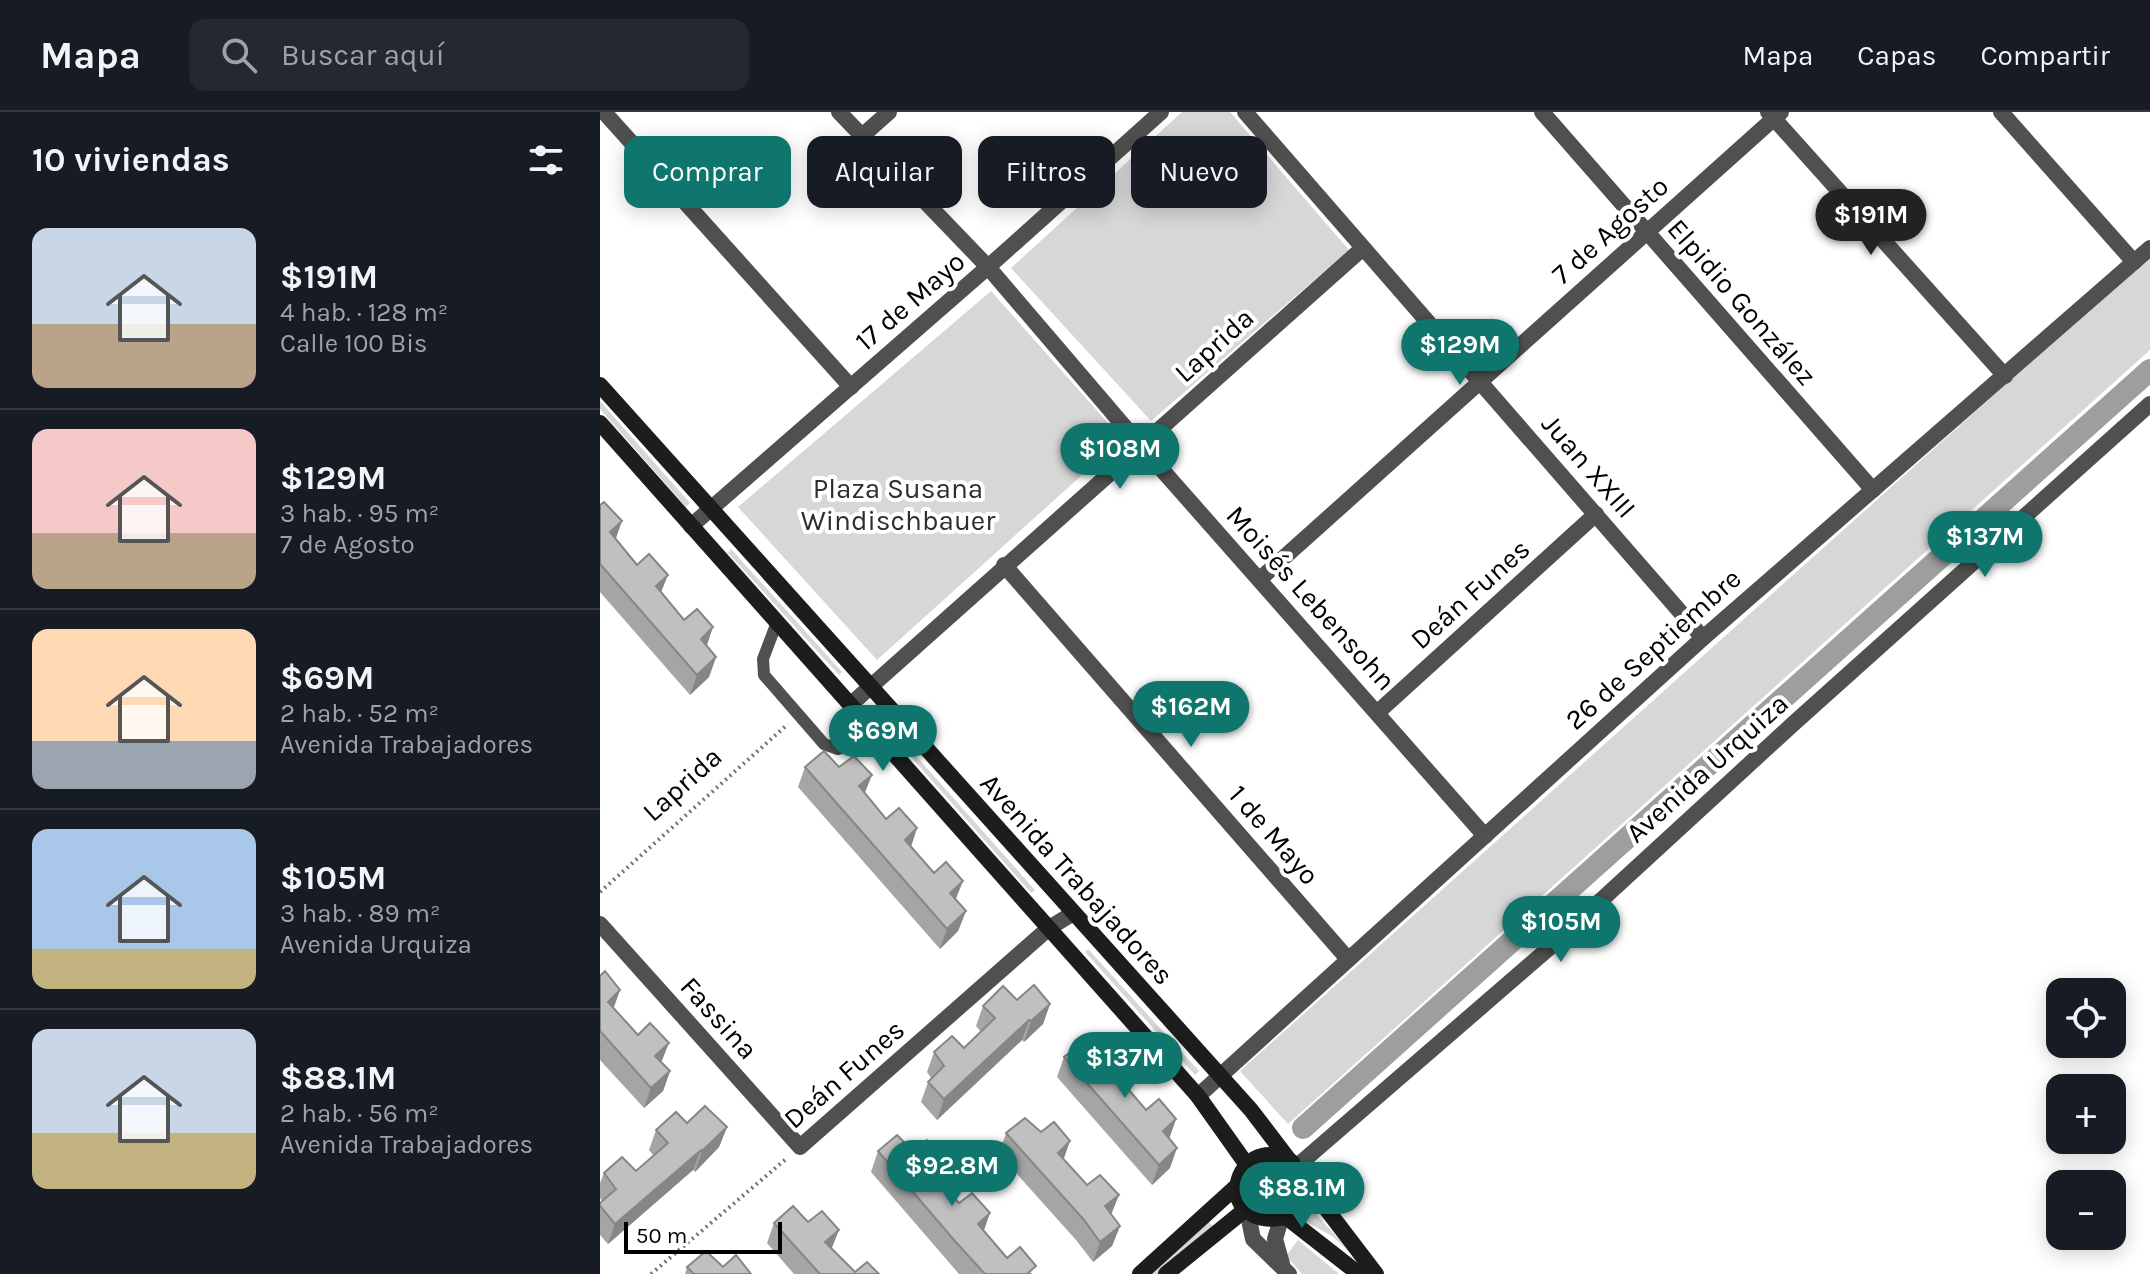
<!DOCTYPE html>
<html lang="es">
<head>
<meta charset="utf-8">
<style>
  body { margin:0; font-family:Karla,sans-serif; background:#242831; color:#f1f3f6; height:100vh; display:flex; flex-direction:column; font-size:30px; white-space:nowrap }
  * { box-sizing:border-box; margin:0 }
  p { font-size:26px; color:#9ea1a6 }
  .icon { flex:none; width:44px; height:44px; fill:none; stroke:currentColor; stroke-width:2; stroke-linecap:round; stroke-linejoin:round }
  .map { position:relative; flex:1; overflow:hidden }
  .drawer { display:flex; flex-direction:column; background:#171b24; width:600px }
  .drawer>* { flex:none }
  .top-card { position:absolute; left:24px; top:24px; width:760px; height:72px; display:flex; gap:16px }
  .fabs { position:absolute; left:1446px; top:866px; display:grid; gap:16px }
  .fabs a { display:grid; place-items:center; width:80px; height:80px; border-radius:16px; background:#171b24; box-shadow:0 4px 20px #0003; font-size:40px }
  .scale { position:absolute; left:24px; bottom:20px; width:158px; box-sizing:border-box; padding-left:8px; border:4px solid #000; border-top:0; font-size:22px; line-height:28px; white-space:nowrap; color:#000; -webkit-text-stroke:6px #fff; paint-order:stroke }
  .price { position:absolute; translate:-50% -68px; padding:0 18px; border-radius:28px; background:#0f766e; color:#fff; font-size:26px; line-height:52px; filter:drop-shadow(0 2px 4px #0008) }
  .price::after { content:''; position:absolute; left:50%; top:48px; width:24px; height:18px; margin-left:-12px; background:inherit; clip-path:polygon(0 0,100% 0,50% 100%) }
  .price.on { background:#222; color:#fff }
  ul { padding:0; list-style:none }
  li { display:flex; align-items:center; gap:24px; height:200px; padding:0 32px }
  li+li { border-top:2px solid #363941 }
  li span { display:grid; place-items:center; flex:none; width:224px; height:160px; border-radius:16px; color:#555 }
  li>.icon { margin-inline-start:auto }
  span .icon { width:96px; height:96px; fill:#fffc; stroke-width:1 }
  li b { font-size:34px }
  h2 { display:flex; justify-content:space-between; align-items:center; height:96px; padding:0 32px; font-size:34px }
  .chip { padding:0 28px; border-radius:16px; background:#171b24; box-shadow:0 4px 20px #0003; font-size:28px; line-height:72px }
  .chip.on { background:#0f766e; color:#fff }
  header { display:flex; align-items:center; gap:48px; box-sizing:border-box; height:112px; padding:0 40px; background:#171b24; border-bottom:2px solid #363941 }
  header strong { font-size:38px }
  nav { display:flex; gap:44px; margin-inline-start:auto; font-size:28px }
  .search { width:560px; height:72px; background:#242831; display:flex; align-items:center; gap:20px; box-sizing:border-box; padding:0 28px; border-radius:16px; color:#9ea1a6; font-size:30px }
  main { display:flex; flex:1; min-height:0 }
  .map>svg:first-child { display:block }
  .green { fill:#d7d7d7 }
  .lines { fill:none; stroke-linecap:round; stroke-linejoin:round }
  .canal { stroke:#9e9e9e; stroke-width:22 }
  .path { stroke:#727272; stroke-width:4; stroke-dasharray:2 4; stroke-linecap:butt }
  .service { stroke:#505050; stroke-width:12 }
  .minor { stroke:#505050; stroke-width:16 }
  .tertiary { stroke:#505050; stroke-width:16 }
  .secondary { stroke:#1d1d1d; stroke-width:16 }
  .wall { fill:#a5a5a5 }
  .shaded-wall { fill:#868686 }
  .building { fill:#c0c0c0; stroke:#868686; stroke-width:2 }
  .labels { text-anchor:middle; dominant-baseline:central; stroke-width:8; stroke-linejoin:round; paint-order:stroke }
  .street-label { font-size:28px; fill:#000; stroke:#fff }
  .park-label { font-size:28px; fill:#2e2e2e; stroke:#fff }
</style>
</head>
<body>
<header>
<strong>Mapa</strong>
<div class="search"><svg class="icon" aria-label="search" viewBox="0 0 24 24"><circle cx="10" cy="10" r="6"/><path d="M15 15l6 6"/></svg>Buscar aquí</div>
<nav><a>Mapa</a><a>Capas</a><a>Compartir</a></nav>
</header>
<main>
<section class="drawer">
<h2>10 viviendas<svg class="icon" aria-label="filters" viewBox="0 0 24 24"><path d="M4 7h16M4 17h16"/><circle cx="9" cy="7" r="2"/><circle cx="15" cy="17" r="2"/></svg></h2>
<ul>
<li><span style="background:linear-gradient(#c9d6e8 60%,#b9a48a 0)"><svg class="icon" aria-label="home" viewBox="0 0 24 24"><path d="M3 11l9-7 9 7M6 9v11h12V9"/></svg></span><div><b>$191M</b><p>4 hab. · 128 m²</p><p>Calle 100 Bis</p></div></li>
<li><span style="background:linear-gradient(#f6c9c9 65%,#b9a48a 0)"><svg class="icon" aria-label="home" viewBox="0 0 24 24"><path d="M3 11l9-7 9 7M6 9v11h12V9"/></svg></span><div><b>$129M</b><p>3 hab. · 95 m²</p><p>7 de Agosto</p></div></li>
<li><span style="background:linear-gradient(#ffd9b3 70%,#9aa5b1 0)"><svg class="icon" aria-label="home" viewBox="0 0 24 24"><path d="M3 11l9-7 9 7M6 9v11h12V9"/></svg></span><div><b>$69M</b><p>2 hab. · 52 m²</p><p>Avenida Trabajadores</p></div></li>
<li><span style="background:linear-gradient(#a9c7e8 75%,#c2b280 0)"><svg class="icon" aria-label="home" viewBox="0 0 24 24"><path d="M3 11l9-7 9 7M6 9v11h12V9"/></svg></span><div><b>$105M</b><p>3 hab. · 89 m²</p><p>Avenida Urquiza</p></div></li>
<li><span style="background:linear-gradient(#c9d6e8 65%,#c2b280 0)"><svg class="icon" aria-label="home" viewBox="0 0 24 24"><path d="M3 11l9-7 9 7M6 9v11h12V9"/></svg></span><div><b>$88.1M</b><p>2 hab. · 56 m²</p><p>Avenida Trabajadores</p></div></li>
</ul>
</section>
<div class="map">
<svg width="1550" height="1162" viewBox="0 0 1550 1162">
  <rect width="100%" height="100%" fill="#fff"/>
  <g class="green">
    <path d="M582,0H630L749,138L551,309L411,156Z"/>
    <path d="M1550,143V238L688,1012L640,959Z"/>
    <path d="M391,179L522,327L277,548L138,395Z"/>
    <path d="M0,289L90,391L86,395L0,297Z"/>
    <path d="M131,437L242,560L239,563L128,441Z"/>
    <path d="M286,610L435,778L431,781L283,613Z"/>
    <path d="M488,837L599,959L595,963L485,840Z"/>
    <circle cx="673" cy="1074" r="19"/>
    <path d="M711,1096L750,1140L732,1124L706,1110Z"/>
    <path d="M609,1110L613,1114L559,1162H551Z"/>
    <path d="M698,1128L739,1162H702L686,1144Z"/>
  </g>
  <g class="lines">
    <path class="canal" d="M703,1016L1550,258"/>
    <g class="path">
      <path d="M0,780L188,612"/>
      <path d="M51,1162L186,1047"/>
    </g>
    <path class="service" d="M177,510L163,547L164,563L224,632L238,637L279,626"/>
    <g class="minor">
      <path d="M4,0L251,275"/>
      <path d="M239,0L388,155L541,334L885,724"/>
      <path d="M645,0L1103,526"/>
      <path d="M942,0L1273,378"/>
      <path d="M1168,0L1405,264"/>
      <path d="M1401,0L1534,150"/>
      <path d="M262,24L289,0"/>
      <path d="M91,414L388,155L561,0"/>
      <path d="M404,453L747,846"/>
      <path d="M660,467L1181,0"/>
      <path d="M250,593L763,136"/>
      <path d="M778,600L996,402"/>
      <path d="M0,812L200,1035L449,816L472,802"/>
      <path d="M598,984L1103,526L1550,136"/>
      <path d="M647,1098L653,1127L689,1162"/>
      <path d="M681,1107L675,1127L682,1152"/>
    </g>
    <path class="tertiary" d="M696,1055L948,837L1193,612L1550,292"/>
    <g class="secondary">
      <path d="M0,273L651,998L776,1162"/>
      <path d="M0,311L598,984L647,1053"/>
      <path d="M692,1050C682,1044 673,1041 662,1044C652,1046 644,1055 640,1064C619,1119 724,1124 700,1061"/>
      <path d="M686,1105L759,1162"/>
      <path d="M540,1162L638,1073"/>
      <path d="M566,1162L646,1097"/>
    </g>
  </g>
  <g class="wall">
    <path d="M0,393L16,427L116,545L109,565L90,583L0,480Z"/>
    <path d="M205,655L265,681L286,707L317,716L311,735L366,799L358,819L340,837L198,675Z"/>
    <path d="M0,864L13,896L70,959L63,979L44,996L0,948Z"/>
    <path d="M417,888L450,892L443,912L424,930L422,928L337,1008L321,990L328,970L331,966L327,960L334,940L364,936L381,920L376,914L383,894Z"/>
    <path d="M464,945L498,946L529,954L523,970L546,998L576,1007L569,1027L570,1056L552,1073L457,965Z"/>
    <path d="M87,1011L127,1015L119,1035L95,1060L93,1058L8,1132L0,1123V1091L2,1089L0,1086V1071L4,1061L36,1059L54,1044L49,1038L56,1018Z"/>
    <path d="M406,1021L463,1047L520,1114L512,1134L493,1150L476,1128L399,1042Z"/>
    <path d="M278,1039L338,1066L407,1146L433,1162H359L271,1060Z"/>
    <path d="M174,1111L232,1137L255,1160L279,1162H194L167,1131Z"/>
    <path d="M87,1155H123L151,1162H85Z"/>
  </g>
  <g class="shaded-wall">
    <path d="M22,409L15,429L10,420Z"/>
    <path d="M68,463L60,483L56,474Z"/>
    <path d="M113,515L106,536L101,527Z"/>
    <path d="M116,545L109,565L90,583L97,563Z"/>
    <path d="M272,663L264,683L259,674Z"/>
    <path d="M317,716L310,737L305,728Z"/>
    <path d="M363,769L355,789L350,781Z"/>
    <path d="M366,799L358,819L340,837L347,817Z"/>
    <path d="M20,878L13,898L8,890Z"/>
    <path d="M450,892L443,912L424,930L431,909Z"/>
    <path d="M429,908L422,928L337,1008L344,987Z"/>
    <path d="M69,931L61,951L55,944Z"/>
    <path d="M529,954L521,974L517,964Z"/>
    <path d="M70,959L63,979L44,996L51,976Z"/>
    <path d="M576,1007L569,1027L563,1019Z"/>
    <path d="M127,1015L119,1035L95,1060L102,1039Z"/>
    <path d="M470,1029L463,1049L458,1041Z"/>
    <path d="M577,1036L570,1056L552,1073L559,1053Z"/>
    <path d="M101,1038L93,1058L8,1132L15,1112Z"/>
    <path d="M345,1047L337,1068L332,1059Z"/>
    <path d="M519,1083L511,1103L505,1094Z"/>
    <path d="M390,1101L383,1121L378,1112Z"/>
    <path d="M520,1114L512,1134L493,1150L500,1130Z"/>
    <path d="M239,1118L231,1138L225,1130Z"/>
  </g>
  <g class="building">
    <path d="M4,390L22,409L10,420L37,453L49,442L68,463L56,474L84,508L97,497L113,515L101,527L116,545L97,563L0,452V393Z"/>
    <path d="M224,639L239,655L254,644L272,663L259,674L286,707L299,696L317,716L305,728L334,761L346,750L363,769L350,781L366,799L347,817L205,655Z"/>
    <path d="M5,859L20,878L8,890L38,923L50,911L69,931L55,944L70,959L51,976L0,919V864Z"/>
    <path d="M434,873L450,892L431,909L429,908L344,987L328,970L344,954L334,940L352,924L364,936L395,906L383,894L403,874L417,888Z"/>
    <path d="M483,930L498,946L513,934L529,954L517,964L546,998L559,987L576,1007L563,1019L577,1036L559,1053L464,945Z"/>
    <path d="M105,994L127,1015L102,1039L101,1038L15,1112L0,1094V1091L16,1077L4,1061L22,1045L36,1059L68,1031L56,1018L76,1000L87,1011Z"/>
    <path d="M425,1006L441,1020L454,1010L470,1029L458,1041L487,1073L500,1063L519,1083L505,1094L520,1114L500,1130L484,1108L406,1021Z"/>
    <path d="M297,1023L313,1039L327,1028L345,1047L332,1059L359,1091L372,1081L390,1101L378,1112L407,1146L420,1135L436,1154L427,1162H385L354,1128L278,1039Z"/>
    <path d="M193,1094L208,1110L222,1099L239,1118L225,1130L255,1160L267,1150L279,1162H220L174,1111Z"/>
    <path d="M106,1139L123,1155L136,1143L151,1162H94L87,1155Z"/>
  </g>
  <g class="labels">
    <g class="street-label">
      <text transform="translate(1010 118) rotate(-42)">7 de Agosto</text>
      <text transform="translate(310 189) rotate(-41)">17 de Mayo</text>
      <text transform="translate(1142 190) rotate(49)">Elpidio González</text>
      <text transform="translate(614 233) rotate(-42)">Laprida</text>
      <text transform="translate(989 354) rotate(49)">Juan XXIII</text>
      <text transform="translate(870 482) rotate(-42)">Deán Funes</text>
      <text transform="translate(711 486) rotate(48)">Moisés Lebensohn</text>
      <text transform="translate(1053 537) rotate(-42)">26 de Septiembre</text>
      <text transform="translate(1107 656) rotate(-42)">Avenida Urquiza</text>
      <text transform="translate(82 672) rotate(-42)">Laprida</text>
      <text transform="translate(674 723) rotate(49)">1 de Mayo</text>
      <text transform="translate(477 767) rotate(48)">Avenida Trabajadores</text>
      <text transform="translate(119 906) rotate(48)">Fassina</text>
      <text transform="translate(244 962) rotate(-41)">Deán Funes</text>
    </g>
    <g class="park-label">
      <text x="298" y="376">Plaza Susana<tspan x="298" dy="32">Windischbauer</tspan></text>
    </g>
  </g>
</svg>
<div class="fabs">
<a><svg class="icon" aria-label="locate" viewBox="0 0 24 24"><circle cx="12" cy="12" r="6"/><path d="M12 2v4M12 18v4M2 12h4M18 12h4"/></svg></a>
<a>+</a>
<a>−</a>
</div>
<div class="scale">50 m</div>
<b class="price on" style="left:1271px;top:145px">$191M</b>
<b class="price" style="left:860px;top:275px">$129M</b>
<b class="price" style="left:520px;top:379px">$108M</b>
<b class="price" style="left:1385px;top:467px">$137M</b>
<b class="price" style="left:591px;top:637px">$162M</b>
<b class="price" style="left:283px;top:661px">$69M</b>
<b class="price" style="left:961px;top:852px">$105M</b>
<b class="price" style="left:525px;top:988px">$137M</b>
<b class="price" style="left:352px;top:1096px">$92.8M</b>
<b class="price" style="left:702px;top:1118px">$88.1M</b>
<div class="top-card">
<a class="chip on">Comprar</a>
<a class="chip">Alquilar</a>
<a class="chip">Filtros</a>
<a class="chip">Nuevo</a>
</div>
</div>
</main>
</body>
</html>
